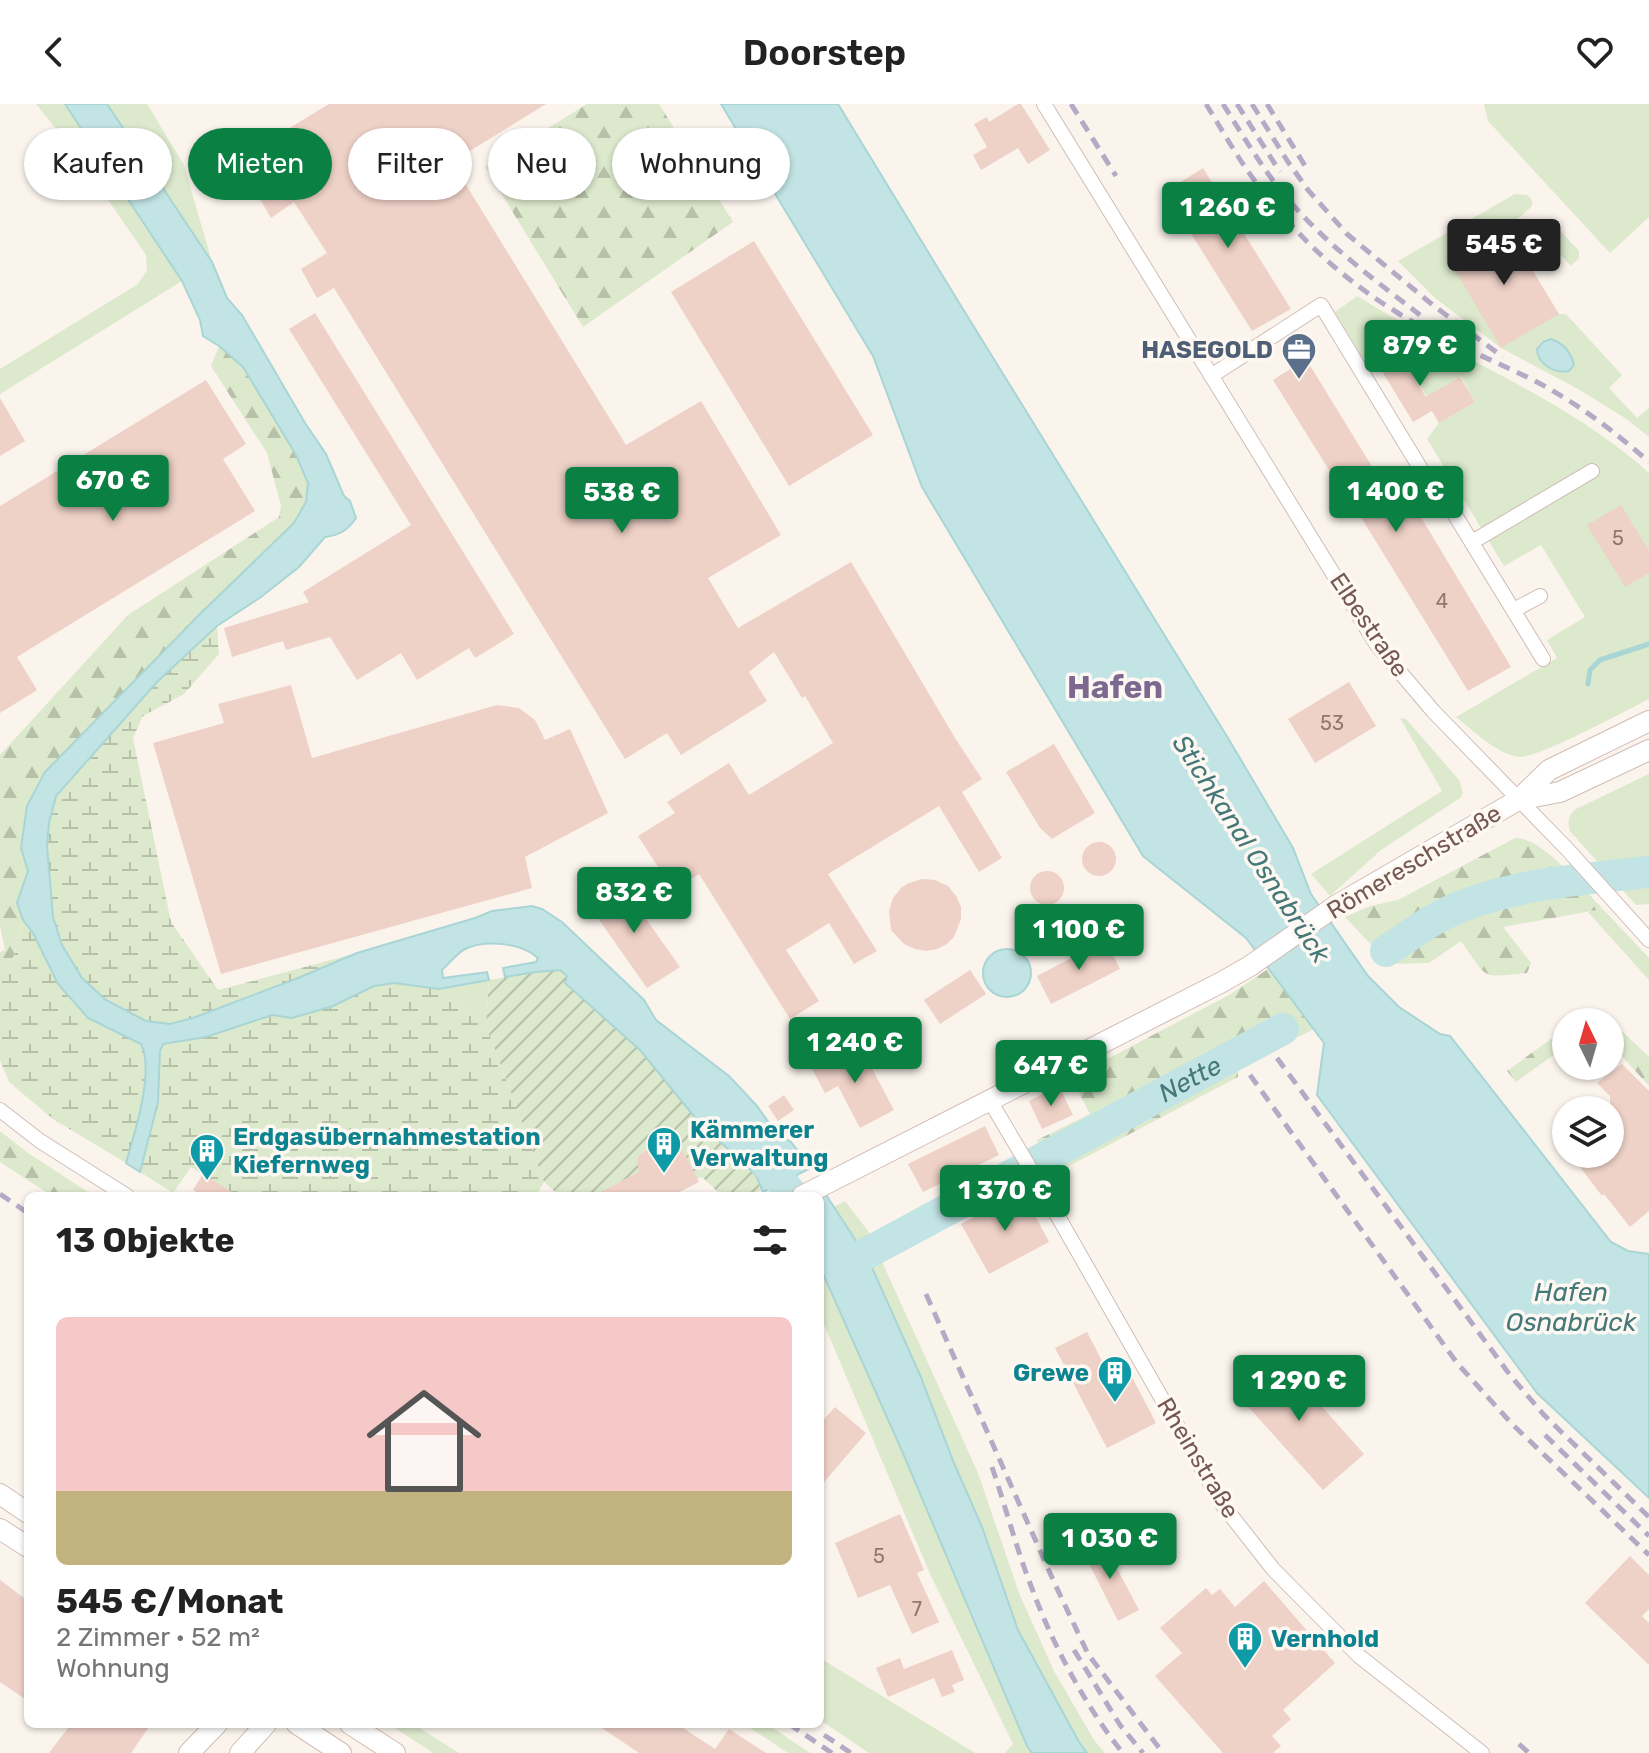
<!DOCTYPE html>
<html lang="de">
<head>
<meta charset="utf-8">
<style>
  body { margin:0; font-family:Rubik,sans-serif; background:#f6f6f6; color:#222; height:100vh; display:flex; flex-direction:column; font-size:30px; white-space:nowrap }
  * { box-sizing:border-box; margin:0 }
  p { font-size:26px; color:#767676 }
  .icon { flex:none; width:44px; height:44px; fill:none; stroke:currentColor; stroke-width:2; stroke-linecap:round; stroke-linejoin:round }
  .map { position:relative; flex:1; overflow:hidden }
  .sheet { position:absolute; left:24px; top:1088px; width:800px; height:536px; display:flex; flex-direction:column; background:#fff; border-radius:12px; box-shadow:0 2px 6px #0004 }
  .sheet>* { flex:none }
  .top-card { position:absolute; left:24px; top:24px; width:800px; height:72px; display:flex; gap:16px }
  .needle { width:52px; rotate:355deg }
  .buttons { position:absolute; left:1552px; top:904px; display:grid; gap:16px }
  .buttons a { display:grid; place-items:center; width:72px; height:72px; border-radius:50%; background:#fff; box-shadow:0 2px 6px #0004; font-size:40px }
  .price { position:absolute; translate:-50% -68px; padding:0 18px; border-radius:8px; background:#0b8043; color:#fff; font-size:26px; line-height:52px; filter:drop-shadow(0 2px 4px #0008) }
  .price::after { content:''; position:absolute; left:50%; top:48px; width:24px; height:18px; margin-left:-12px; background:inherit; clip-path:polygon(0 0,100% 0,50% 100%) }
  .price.on { background:#222; color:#fff }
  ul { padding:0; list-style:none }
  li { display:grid; align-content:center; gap:16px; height:424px; padding:0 32px }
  li span { display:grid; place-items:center; height:248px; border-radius:12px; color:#555 }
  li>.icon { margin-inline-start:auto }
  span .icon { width:144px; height:144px; fill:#fffc; stroke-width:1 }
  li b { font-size:34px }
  h2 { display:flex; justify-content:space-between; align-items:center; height:96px; padding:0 32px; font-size:34px }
  .tag { padding:0 28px; border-radius:36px; background:#fff; box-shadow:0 2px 6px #0004; font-size:28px; line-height:72px }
  .tag.on { background:#0b8043; color:#fff }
  header { display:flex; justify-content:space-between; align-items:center; height:104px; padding:0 32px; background:#fff; font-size:36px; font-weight:600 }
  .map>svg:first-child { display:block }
  .green { fill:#dce9cc }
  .forest { fill:url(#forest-firs) }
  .wetland { fill:url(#wetland-marsh) }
  .garden { fill:url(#garden-furrows) }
  .water { fill:#c2e4e4; stroke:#a9d5d5; stroke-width:2 }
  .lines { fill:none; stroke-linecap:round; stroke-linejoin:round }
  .stream { stroke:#a9d5d5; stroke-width:5 }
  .river { stroke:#c2e4e4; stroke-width:32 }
  .building { fill:#eed1c7 }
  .street-casing { stroke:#cfbdb5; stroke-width:16 }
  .secondary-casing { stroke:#d2bcb3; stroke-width:22 }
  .street { stroke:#fff; stroke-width:14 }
  .secondary { stroke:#fff; stroke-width:20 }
  .rail { stroke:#b5aac6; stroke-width:5; stroke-dasharray:12 8; stroke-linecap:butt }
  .labels { text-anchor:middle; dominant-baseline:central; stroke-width:7; stroke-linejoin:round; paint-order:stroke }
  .number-label { font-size:20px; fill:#93766e }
  .service-label { font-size:24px; font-weight:bold; fill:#4e5e75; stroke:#fef8f3; text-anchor:end }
  .street-label { font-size:24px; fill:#755851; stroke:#fef8f3 }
  .culture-label { font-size:24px; font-weight:bold; fill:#0d838f; stroke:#fef8f3; text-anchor:start }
  .water-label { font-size:26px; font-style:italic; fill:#457878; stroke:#fef8f3 }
  .district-label { font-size:32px; font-weight:bold; fill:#7d6990; stroke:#fef8f3 }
</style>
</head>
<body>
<header><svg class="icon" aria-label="back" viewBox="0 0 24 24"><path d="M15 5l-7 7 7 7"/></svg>Doorstep<svg class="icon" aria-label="heart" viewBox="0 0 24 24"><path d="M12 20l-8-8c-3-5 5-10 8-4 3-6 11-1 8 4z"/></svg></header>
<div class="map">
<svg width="1649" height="1649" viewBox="0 0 1649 1649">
  <defs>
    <pattern id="forest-firs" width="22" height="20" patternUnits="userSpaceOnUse" patternTransform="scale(2)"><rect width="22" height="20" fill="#dce9cc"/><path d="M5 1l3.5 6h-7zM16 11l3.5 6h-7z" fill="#b7c0a8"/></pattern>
    <pattern id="wetland-marsh" width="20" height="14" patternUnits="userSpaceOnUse" patternTransform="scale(2)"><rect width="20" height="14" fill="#dce9cc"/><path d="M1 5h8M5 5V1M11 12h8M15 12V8" fill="none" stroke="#b7c0a8"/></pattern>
    <pattern id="garden-furrows" width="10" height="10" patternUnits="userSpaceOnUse" patternTransform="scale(2)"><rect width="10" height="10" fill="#dce9cc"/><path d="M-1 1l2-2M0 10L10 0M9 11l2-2" fill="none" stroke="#b7c0a8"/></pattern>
  </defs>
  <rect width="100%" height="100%" fill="#fbf4ed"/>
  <g class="green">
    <path d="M36,0H65L182,177L0,290V265L138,180L147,166L146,151L78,52Z"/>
    <path d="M107,0H147L184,61L212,158Z"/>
    <path d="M1484,0H1649V113L1610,149L1488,17Z"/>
    <path d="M1515,90L1527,91L1532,96V102L1520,113L1449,156L1559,210H1566L1622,271L1609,284L1637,314L1649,304V333L1625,314L1578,285L1501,244L1435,194L1398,157Z"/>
    <path d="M1550,116L1579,147V154L1571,162L1535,123L1542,117Z"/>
    <path d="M1357,192C1453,253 1564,292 1649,369V595C1627,606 1537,655 1519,653C1495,649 1474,627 1456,613L1557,554L1547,536L1585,513L1541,441L1504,462L1427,335L1439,319L1475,298L1461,273L1427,293L1393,237L1363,254L1335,208Z"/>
    <path d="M1400,614L1406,615L1459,676L1463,689L1460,694L1381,746L1330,792L1311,770L1442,687Z"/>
    <path d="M1649,670V800L1636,801L1570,727C1567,717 1568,711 1576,705Z"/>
    <path d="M1603,805L1649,854V876L1588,808Z"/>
    <path d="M489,876L486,921L439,885Z"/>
    <path d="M845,1097L868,1127L978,1369L1019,1489L1054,1567L1094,1636L1105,1649H1005L1013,1640L931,1472L820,1211V1110Z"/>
    <path d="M820,1554L975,1649H869L820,1616Z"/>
    <path d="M389,1620H413L459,1649H433Z"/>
    <path d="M744,1620H767L810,1649H788Z"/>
  </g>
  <g class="forest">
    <path d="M587,0H659L733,118L583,223L485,63Z"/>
    <path d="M219,242L243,263L295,351L308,379L306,397L295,419L202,508L45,668L27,703L21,744L28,767L17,799L23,816L14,852L0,869V848L5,846L0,822V651L128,511L279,413L281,402L267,349L211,262Z"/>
    <path d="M1515,734C1543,733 1583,785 1603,805L1503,823L1531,859L1527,869C1479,874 1488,875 1461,837L1429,859L1389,860L1345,813L1370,802L1398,796Z"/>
    <path d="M1268,865L1314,925L1238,964V973L1054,1070L1037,1036L1090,1010L1071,974L1231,890Z"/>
    <path d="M1600,906L1649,953V982L1610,939V918H1575L1590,907Z"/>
    <path d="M1566,924V942L1516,978L1507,967Z"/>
    <path d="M0,1027L28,1049L94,1092H52L0,1058Z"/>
  </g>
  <g class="wetland">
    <path d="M217,522L219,550L184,590L143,612L133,634L171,818L218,886L357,849L298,874L193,914L170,920L146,917L106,896L82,874L62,841L53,813L47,742L49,719L56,692L157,578Z"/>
    <path d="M23,816L33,829L58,880L88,914L141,940C155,967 134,1030 126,1059L53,1015L9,978L0,956V869L14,852Z"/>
    <path d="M394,879L439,885L486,921L544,1078L536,1092H224L228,1086L191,1063L173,1089L140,1068L158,998L160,947L163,940L206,933L272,911L292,914L333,902L374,882Z"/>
  </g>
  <path class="garden" d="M560,866L640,946L697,1016L756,1071L761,1086L748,1092H722L702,1073L697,1075L683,1047L665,1056L660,1047L651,1044L640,1050L637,1055L641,1067L593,1092H560L544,1078L486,921L489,876L536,868Z"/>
  <g class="water">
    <path d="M65,0H107L212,158L227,194L242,211L305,319L326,350L344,392L350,397L356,414C348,426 340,431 325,433L299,463L261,493L217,522L157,578L56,692L49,719L47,742L53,813L62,841L82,874L106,896L146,917L170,920L193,914L298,874L357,849L475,814L492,807L532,802L542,805L562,818L644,896L656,916L729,972L757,1002L776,1029L791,1038L811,1064L763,1088L756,1071L697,1016L640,946L565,879L567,872L560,866L536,868L505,873L503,864L536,858L538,854C521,839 486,835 465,845C457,849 449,860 442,866L443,874L487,868L489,876L439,885L394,879L374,882L333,902L292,914L272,911L206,933L163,940L160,947L158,998L140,1068L126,1059C134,1031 155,967 141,940L88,914L58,880L33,829L23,816L17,799L28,767L21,744L27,702L45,668L202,508L294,419L306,398L308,379L296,351L243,263L219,242L203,232L200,216L182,177Z"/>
    <path d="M721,0H838L958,197L1228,634L1293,744L1311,790L1368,872L1399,903L1440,930L1450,932L1611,1138L1628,1147L1649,1150V1394L1537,1289L1317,991L1324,939L1246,834L1143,752L922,383L873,252Z"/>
    <path d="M1551,235C1563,239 1571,249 1574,261L1569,267C1555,270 1537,260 1537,245L1543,238Z"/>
    <circle cx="1007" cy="869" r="24"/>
    <path d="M821,1083L869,1157L920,1271L954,1359L982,1423L1018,1526L1079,1638L1087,1649H1032L1027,1642L902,1347L820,1163Z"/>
  </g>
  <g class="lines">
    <path class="stream" d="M1588,580L1590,566L1600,556L1649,540"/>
    <g class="river">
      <path d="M1386,847C1405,835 1424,820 1444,810C1506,780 1582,775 1649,768"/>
      <path d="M755,1045L793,1092"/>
      <path id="s1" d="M843,1162L1283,925"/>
    </g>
  </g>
  <g class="building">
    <path d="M329,0H546L452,58L626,341L701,297L781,431L708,474L738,524L851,458L955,634L982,675L962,688L1002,754L979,768L939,702L828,770L877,847L854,860L829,819L786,846L819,897L790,915L699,770L673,786L638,732L675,709L667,698L729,659L749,691L833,639L805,592L802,594L774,548L749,568L767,597L681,651L667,629L625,655L334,184L317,194L301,165L327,149L294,98L271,114L237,56Z"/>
    <path d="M1018,0H1021L1050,46L1028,60L1018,44L981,66L973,51L987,43L974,20L987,13L989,18Z"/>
    <path d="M1203,64L1291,205L1252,227L1165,88Z"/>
    <path d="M1506,122L1559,210L1501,244L1449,156Z"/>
    <path d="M754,137L873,331L789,382L671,188Z"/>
    <path d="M315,209L514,530L475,554L469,544L417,576L401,549L357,576L330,533L286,546L283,537L232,553L224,524L309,498L303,488L411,421L289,225Z"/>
    <path d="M1392,236L1426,293L1460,273L1475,298L1439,319L1432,307L1413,318L1371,249Z"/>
    <path d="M1306,255L1403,413L1416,405L1511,563L1468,587L1359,410L1357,411L1273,276Z"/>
    <path d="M206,276L246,340L223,355L255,407L17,553L37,586L0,609V402Z"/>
    <path d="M0,294L25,337L0,352Z"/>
    <path d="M1621,401L1649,447V469L1625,483L1587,421Z"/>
    <path d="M1349,578L1376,622L1315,659L1288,615Z"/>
    <path d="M291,581L312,654L497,601L519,604L535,616L545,636L570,625L608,709L525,753L532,784L221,870L153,639L224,619L218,600Z"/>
    <path d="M1054,640L1095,709L1052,735L1040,724L1006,668Z"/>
    <circle cx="1099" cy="755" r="17"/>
    <circle cx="1047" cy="784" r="17"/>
    <path d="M922,775L935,776L948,782L956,792L961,803V815L954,833L947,840L937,845L926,847L915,845L904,840L891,826L889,807L893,794L902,783L909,779Z"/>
    <path d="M619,777L680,863L647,884L588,800Z"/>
    <path d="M1106,836L1120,865L1051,900L1037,872Z"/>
    <path d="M970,866L986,890L940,920L924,896Z"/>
    <path d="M859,940L894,1006L860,1024L838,982L825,989L812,965Z"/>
    <path d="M1622,960L1649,987V1107L1630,1123L1604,1090L1602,1092L1570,1050H1610V992L1597,979Z"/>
    <path d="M1059,982L1073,1011L1042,1025L1029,997Z"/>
    <path d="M784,991L794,1006L778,1017L768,1002Z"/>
    <path d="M985,1022L999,1051L923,1088L908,1060Z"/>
    <path d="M651,1044L660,1047L665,1056L683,1047L699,1078L672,1092H593L639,1068L637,1055L640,1050Z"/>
    <path d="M203,1070L238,1092H202L193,1086Z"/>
    <path d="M1022,1087L1049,1138L989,1170L961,1120Z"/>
    <path d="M1087,1228L1115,1282L1132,1273L1156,1319L1107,1344L1055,1244Z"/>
    <path d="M1276,1251L1364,1350L1323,1386L1235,1288Z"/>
    <path d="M835,1303L866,1329L820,1383V1320Z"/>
    <path d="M900,1410L924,1466L917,1469L939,1518L912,1530L890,1481L858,1494L835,1439Z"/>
    <path d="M1102,1436L1139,1506L1118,1517L1082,1446Z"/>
    <path d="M1630,1452L1649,1471V1505L1642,1512L1649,1519V1561L1585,1499Z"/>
    <path d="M0,1476L28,1497V1597L0,1578Z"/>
    <path d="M1264,1477L1335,1559L1283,1606L1291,1615L1272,1632L1281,1642L1273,1649H1223L1155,1572L1182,1549L1160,1524L1206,1484L1212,1491L1220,1485L1235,1503Z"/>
    <path d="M952,1546L964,1576L952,1581L955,1588L942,1593L934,1574L888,1593L876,1564L900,1554L904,1565Z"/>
    <path d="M71,1620H151L131,1649H49Z"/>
    <path d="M596,1620H677L715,1645L729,1625L766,1649H639Z"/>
  </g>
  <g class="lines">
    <defs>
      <g id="street">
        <path d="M1044,0L1377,541L1433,607L1568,746L1649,836"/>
        <path d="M1211,272L1321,201L1433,385L1447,398L1543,555"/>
        <path d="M1472,438L1592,367"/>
        <path d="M1514,506L1540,492"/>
        <path d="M990,997L1040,1081L1222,1400L1273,1465L1359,1552L1482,1649"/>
        <path d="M0,1006L40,1037L127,1092"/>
      </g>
      <g id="secondary">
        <path d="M1518,696L1560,688L1649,646"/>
        <path d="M802,1092L1222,878L1250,862L1337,801L1518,696L1549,666L1649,617"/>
        <path d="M0,1390L28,1409"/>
        <path d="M0,1425L28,1443"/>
        <path d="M297,1620L341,1649"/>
        <path d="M350,1620L395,1649"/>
        <path d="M189,1649L217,1620"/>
        <path d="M240,1649L266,1620"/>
      </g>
    </defs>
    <use href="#street" class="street-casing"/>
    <use href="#secondary" class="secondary-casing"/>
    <use href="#street" class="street"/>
    <use href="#secondary" class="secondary"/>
    <g class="rail">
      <path d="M1071,0L1116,72"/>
      <path d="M1206,0C1222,26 1237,53 1255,77C1294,130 1342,175 1398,209C1442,236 1489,254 1535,277C1577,299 1614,327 1649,358"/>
      <path d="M1223,0C1245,35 1266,71 1294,102C1331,144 1376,177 1420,211"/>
      <path d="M1237,0L1280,68"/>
      <path d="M1252,0L1288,58L1308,86L1347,130L1434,202L1503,253"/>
      <path d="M1267,0L1307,65"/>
      <path d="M1277,954L1510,1271L1544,1311L1649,1413"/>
      <path d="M1250,971L1457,1259L1512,1320L1649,1451"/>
      <path d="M0,1090L28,1109"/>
      <path d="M926,1190L1054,1478L1088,1550L1163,1649"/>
      <path d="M1545,1331L1649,1432"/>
      <path d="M992,1363C1006,1404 1017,1447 1033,1487C1052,1539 1088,1607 1123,1649"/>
      <path d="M1074,1546L1120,1621L1143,1649"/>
      <path d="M789,1620L832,1649"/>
      <path d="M824,1631L851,1649"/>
      <path d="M1519,1640L1529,1649"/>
    </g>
  </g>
  <defs>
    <symbol id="office-pin" viewBox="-11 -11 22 30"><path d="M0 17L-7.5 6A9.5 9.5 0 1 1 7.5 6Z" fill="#5c6f8a" stroke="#fef8f3"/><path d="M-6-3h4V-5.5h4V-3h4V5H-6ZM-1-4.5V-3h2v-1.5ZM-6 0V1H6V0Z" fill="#fff"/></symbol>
    <symbol id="building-pin" viewBox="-11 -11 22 30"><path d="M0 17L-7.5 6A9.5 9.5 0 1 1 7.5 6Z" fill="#0f9aa8" stroke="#fef8f3"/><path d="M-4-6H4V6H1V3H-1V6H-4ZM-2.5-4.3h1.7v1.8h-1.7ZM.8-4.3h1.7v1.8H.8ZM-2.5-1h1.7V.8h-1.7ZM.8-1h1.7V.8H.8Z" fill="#fff"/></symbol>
  </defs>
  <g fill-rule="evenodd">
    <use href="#office-pin" x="1279" y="226" width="40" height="54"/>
    <use href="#building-pin" x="644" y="1020" width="40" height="54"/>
    <use href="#building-pin" x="187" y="1027" width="40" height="54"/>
    <use href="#building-pin" x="1095" y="1249" width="40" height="54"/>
    <use href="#building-pin" x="1225" y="1515" width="40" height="54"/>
  </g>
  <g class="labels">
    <g class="number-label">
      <text x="1618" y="434">5</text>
      <text x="1442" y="497">4</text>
      <text x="1332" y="619">53</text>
      <text x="879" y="1452">5</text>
      <text x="917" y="1505">7</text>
    </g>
    <g class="service-label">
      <text x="1273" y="246">HASEGOLD</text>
    </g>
    <g class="street-label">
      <text transform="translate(1369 521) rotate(56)">Elbestraße</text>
      <text transform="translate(1414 758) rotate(-31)">Römereschstraße</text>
      <text transform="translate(1198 1354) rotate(59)">Rheinstraße</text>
    </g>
    <g class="culture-label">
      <text x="690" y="1026">Kämmerer<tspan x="690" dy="28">Verwaltung</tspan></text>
      <text x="233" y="1033">Erdgasübernahmestation<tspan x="233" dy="28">Kiefernweg</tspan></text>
      <text x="1089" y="1269" text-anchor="end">Grewe</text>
      <text x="1271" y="1535">Vernhold</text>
    </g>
    <g class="water-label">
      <text transform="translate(1251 745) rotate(57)">Stichkanal Osnabrück</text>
      <text stroke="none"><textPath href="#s1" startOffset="394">Nette</textPath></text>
      <text x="1571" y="1188">Hafen<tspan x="1571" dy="30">Osnabrück</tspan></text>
    </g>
    <g class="district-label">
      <text x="1115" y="583">Hafen</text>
    </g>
  </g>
</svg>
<div class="buttons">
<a><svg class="needle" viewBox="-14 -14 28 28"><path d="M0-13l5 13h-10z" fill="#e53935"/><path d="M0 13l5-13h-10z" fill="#767676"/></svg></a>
<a><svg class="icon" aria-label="layers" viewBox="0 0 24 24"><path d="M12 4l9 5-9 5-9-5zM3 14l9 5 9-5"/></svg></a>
</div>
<b class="price" style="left:1228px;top:146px">1 260 €</b>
<b class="price on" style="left:1504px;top:183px">545 €</b>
<b class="price" style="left:1420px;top:284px">879 €</b>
<b class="price" style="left:113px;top:419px">670 €</b>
<b class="price" style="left:1396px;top:430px">1 400 €</b>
<b class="price" style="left:622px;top:431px">538 €</b>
<b class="price" style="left:634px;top:831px">832 €</b>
<b class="price" style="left:1079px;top:868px">1 100 €</b>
<b class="price" style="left:855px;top:981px">1 240 €</b>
<b class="price" style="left:1051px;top:1004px">647 €</b>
<b class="price" style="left:1005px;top:1129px">1 370 €</b>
<b class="price" style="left:1299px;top:1319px">1 290 €</b>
<b class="price" style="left:1110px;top:1477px">1 030 €</b>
<div class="top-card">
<a class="tag">Kaufen</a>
<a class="tag on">Mieten</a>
<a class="tag">Filter</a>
<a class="tag">Neu</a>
<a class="tag">Wohnung</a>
</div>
<section class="sheet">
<h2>13 Objekte<svg class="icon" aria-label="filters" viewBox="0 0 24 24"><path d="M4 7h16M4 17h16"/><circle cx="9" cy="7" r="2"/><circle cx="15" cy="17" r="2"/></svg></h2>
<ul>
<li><span style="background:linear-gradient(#f6c9c9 70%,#c2b280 0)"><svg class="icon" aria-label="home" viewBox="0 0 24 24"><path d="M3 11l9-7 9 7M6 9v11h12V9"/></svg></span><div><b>545 €/Monat</b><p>2 Zimmer · 52 m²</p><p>Wohnung</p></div></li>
</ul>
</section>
</div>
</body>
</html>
